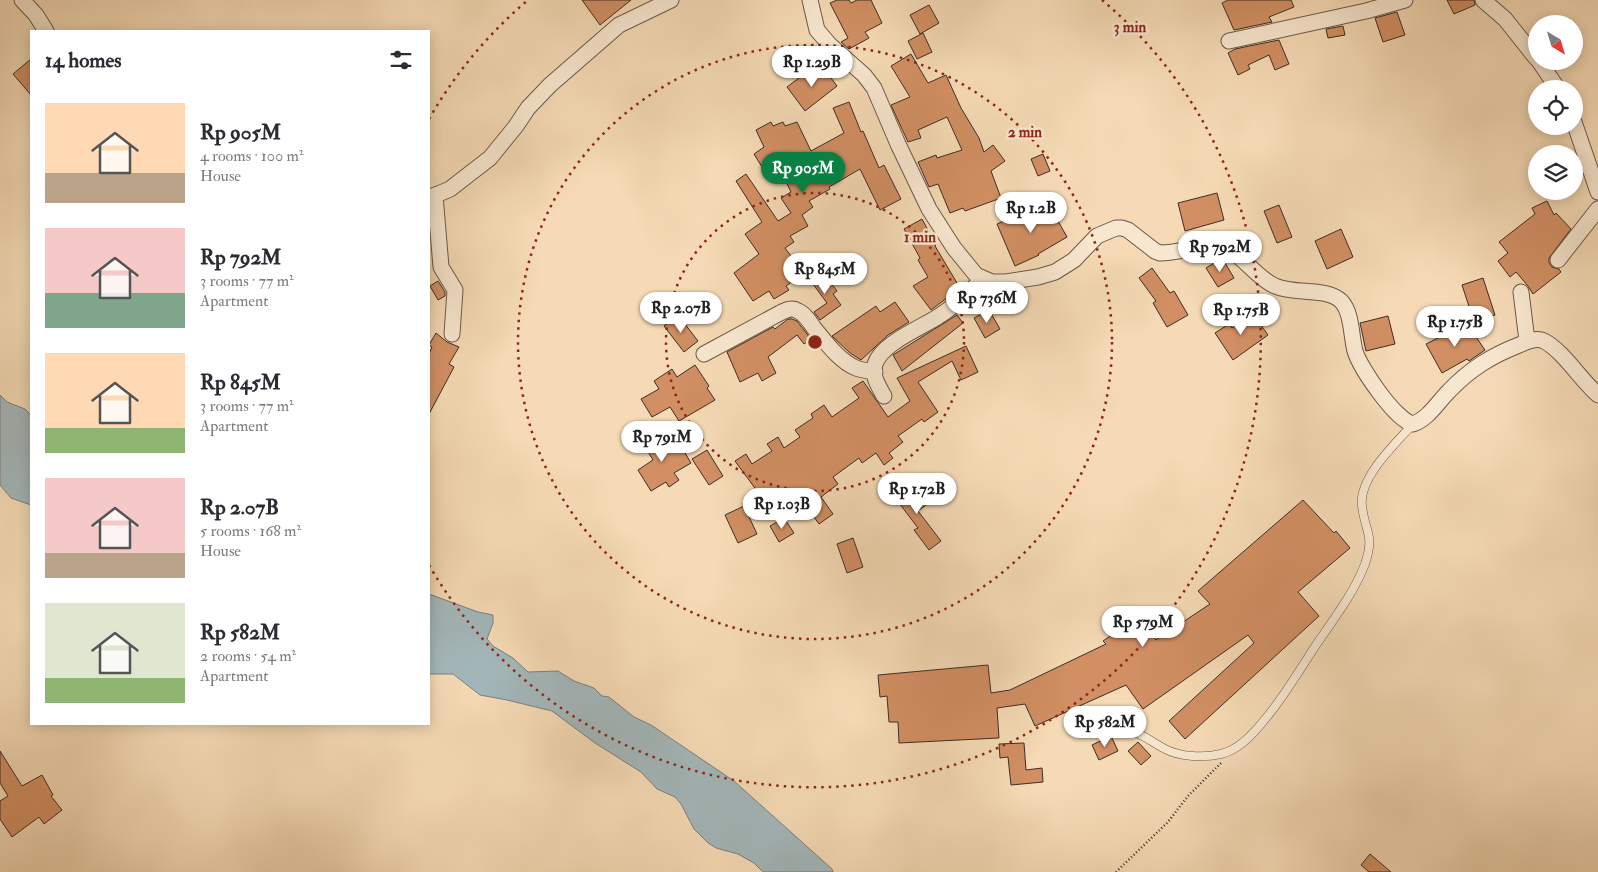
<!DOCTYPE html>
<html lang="en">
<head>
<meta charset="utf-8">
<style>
  body { margin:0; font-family:"IM FELL Double Pica",serif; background:#f7f7f7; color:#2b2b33; height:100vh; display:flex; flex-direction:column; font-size:19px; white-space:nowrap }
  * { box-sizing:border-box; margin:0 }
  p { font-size:16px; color:#7c7c81 }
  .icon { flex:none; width:28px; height:28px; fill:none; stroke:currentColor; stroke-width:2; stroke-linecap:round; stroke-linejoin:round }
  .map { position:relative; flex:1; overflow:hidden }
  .panel { position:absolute; left:30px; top:30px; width:400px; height:695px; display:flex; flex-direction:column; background:#fff; border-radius:0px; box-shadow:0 2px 12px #0003 }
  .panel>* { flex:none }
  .needle { width:32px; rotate:142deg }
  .controls { position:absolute; left:1528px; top:15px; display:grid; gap:10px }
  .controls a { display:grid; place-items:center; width:55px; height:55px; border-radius:50%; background:#fff; box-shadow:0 2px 12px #0003; font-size:25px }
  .price { position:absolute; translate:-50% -42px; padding:0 11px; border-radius:18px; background:#fff; color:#222; font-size:16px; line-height:32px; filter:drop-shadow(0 1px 2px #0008) }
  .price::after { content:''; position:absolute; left:50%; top:30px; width:15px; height:11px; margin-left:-8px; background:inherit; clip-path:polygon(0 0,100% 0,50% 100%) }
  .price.current { background:#0b8043; color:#fff }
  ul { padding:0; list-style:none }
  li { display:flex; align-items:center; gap:15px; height:125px; padding:0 15px }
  li span { display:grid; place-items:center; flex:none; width:140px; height:100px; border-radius:0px; color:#555 }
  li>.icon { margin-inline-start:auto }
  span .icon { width:60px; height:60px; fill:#fffc; stroke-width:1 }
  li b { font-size:21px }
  h2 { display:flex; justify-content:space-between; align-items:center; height:60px; padding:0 15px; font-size:21px }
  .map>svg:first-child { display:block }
  .water { fill:#a3b7ba; stroke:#7a807e }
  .building { fill:#d18f63; stroke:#3d2d24 }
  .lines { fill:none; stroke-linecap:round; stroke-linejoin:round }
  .lane-casing { stroke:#6b5848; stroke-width:9 }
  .street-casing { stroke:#6b5848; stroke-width:17 }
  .path { stroke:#3d2d24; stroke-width:2.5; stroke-dasharray:1 2.5; stroke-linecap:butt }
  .lane { stroke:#f8e7cf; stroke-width:8 }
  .street { stroke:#f8e7cf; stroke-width:15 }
  .ring { fill:none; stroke:#8f2418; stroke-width:2.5; stroke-dasharray:2.5 5 }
  .centre { fill:#8f2418; stroke:#f8e7cf; stroke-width:2.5 }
  .ring-label { font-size:15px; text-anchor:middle; font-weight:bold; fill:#8f2418; stroke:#f8e7cf; stroke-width:5; stroke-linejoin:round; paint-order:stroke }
</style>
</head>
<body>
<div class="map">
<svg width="1598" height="872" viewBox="0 0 1598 872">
  <rect width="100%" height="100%" fill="#f5dab5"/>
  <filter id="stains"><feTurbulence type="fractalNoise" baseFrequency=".004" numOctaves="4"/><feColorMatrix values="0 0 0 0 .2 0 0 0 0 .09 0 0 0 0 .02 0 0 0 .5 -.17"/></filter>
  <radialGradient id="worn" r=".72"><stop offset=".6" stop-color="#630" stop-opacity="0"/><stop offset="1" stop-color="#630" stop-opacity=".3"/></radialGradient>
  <g class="water">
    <path d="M0,395L7,402L25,409L31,415V505L11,498L0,485Z"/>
    <path d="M429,594L478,612L493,615V623L487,639L493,646L513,658L528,672L558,671L574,681L594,688L602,696L609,697L634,717L651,725L734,781L832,869L833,872H763L754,863L738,854L716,848L707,842L694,829L681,804L675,797L657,789L641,772L595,743L552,711L507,700L480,695L453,674H429Z"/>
  </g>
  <g class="building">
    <path d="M582,0H631L600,25Z"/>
    <path d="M837,0H849L851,3L857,0H871L882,23L865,32L869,38L849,49L841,42L848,38L830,3Z"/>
    <path d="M1228,0H1291L1294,7L1269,17L1272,22L1234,30L1222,3Z"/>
    <path d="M1447,0H1474L1475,5L1454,14Z"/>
    <path d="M929,5L939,23L920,34L910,15Z"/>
    <path d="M1397,12L1405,35L1383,42L1375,18Z"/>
    <path d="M1343,26L1345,35L1328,38L1326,29Z"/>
    <path d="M923,33L932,52L917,59L908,41Z"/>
    <path d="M1279,40L1289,64L1275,70L1269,55L1248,65L1250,69L1238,75L1228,53L1235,49Z"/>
    <path d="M911,54L928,83L946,75L961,108L979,138L984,152L993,145L1005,161L991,171L1001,198L965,211L963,208L950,213L938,184L929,187L918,162L936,155L937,158L962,150L947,117L918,130L921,138L908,142L891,105L910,97L891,66Z"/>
    <path d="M31,59V95L13,74Z"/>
    <path d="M822,66L837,86L805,111L787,87L803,75L805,78Z"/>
    <path d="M849,102L861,132L863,131L879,168L884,165L901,199L880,210L860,169L829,187L830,189L809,201L813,207L802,215L808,226L790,236L794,242L785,248L804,273L786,286L789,290L774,299L769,291L753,301L734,273L759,254L745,234L762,222L736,181L746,174L778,221L791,213L781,198L791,192L776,161L773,163L772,161L762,167L754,154L764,147L756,130L771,122L773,126L783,122L785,126L797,122L811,151L844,133L833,108Z"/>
    <path d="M1043,154L1050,171L1038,176L1031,159Z"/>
    <path d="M1217,193L1224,220L1185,231L1178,203Z"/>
    <path d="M1547,201L1554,215L1556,213L1571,229L1549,258V263L1552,267L1559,269L1561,272L1533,294L1528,286L1516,272L1510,277L1498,261L1508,253L1499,242L1535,214L1532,208Z"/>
    <path d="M1049,205L1067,237L1038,254L1039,255L1015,266L997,224L1022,213L1024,219Z"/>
    <path d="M1279,205L1292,237L1277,243L1264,211Z"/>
    <path d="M922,219L936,245L935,246L960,288L931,310L913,286L928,277L918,260L920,258L904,229Z"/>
    <path d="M1341,229L1353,257L1327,269L1315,241Z"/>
    <path d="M1222,258L1234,278L1218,287L1206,268Z"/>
    <path d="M1152,268L1170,293L1174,291L1188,315L1167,327L1153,303L1156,301L1139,278Z"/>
    <path d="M822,271L837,291L833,294L841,305L820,320L814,312L827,303L810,280Z"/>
    <path d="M1483,278L1495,315L1474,322L1462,285Z"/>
    <path d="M438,281L445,292V296L438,300L430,286Z"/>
    <path d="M895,302L909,322L888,335L861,360L850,353L832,336L876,306L880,312Z"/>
    <path d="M989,310L1000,329L985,338L974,318Z"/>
    <path d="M1253,314L1268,335L1233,360L1215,333L1229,324L1232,328Z"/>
    <path d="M678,315L698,341L684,352L664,326Z"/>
    <path d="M957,315L963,323L902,371L893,355Z"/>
    <path d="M1388,316L1395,344L1366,351L1360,323Z"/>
    <path d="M788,319H792L797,321L811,339L804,344L797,335L768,357L776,373L762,381L758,373L740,382L727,352L773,327L775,329Z"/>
    <path d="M1467,324L1485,350L1469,361L1467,359L1442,373L1426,344L1446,334L1448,337Z"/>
    <path d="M436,333L447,342L459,347L449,364L454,367L429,414V354L432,347L429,345Z"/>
    <path d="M966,346L978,372L961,380L952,361L918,382L938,412L924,422L922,419L898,436L903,442L889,453L893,458L884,465L876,453L862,463L859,458L833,477L838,484L821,497L833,514L819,524L802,500L777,518L735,461L746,454L752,464L772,451L767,444L778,437L784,448L800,437L795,430L813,418L811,414L824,405L832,417L859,398L852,388L863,381L888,417L910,401L897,378Z"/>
    <path d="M695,365L709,386L707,388L715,400L679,421L670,407L652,417L641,399L659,389L654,381L672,369L677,377Z"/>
    <path d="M647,428L661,451L669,449L679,443L691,463L674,473L679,480L669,487L666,482L651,491L638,470L653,460L637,434Z"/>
    <path d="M707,450L723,476L709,485L692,459Z"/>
    <path d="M909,483L926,505L918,511L941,541L929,550L914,530L918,528L893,495Z"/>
    <path d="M1303,500L1334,533L1336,531L1350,548L1298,592L1319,616L1185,739L1169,721L1254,643L1248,635L1143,709L1126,685L1035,726L1025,704L997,708L999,738L899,743L898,722H889L887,696L880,697L878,675L988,665L991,693L1010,690L1106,644L1103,641L1140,616L1156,640L1210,604L1198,591Z"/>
    <path d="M744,506L757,534L738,543L725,515Z"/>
    <path d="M784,518L794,533L779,542L770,526Z"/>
    <path d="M853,538L863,567L847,573L837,544Z"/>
    <path d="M1111,736L1118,751L1099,760L1092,745Z"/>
    <path d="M1138,742L1151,756L1141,765L1128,751Z"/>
    <path d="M1024,743L1026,770L1042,768L1043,782L1011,785L1008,757L1000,758L999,744Z"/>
    <path d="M0,751L22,786L42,775L53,795L51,796L62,810L44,824L39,817L12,837L0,819V801L8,796L0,783Z"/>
    <path d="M1370,854L1391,872H1369L1361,865Z"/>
  </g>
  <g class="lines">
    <defs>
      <path id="lane" d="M1075,731C1091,731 1113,727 1128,730C1142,733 1153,743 1165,749C1180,757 1204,758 1221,754C1234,751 1246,741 1255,731C1278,706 1297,674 1316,645C1333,620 1354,593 1365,564C1375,534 1365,533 1362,506C1358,478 1396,443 1413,424"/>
      <g id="street">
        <path d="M22,0L36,15L46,31"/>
        <path d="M810,0L817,30L829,44L864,75L874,88L898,144L929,209L954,248L976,275L992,282H1006L1038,277L1055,272L1074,260L1097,236L1116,228H1122L1128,230L1155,251L1160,253C1180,253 1202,244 1220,246C1238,249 1256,278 1275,286C1295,295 1326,287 1341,301C1352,312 1351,336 1355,351C1360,368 1396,421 1413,424C1428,419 1438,402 1449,391C1470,369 1491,356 1519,345C1526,342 1536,337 1544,341C1562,350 1581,380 1598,395"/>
        <path d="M1483,0L1505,19L1536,58"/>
        <path d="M1229,41L1366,11L1405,0"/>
        <path d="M1539,61L1558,89"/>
        <path d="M1574,122L1598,192"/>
        <path d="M435,195L441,267L455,290L452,334"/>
        <path d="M429,198L450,189L490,158L516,126L528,108L550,85L619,25L671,0"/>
        <path d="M1558,260L1598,209"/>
        <path d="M1521,292L1527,341"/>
        <path d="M704,354L780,313C786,310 792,307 798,311C805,314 810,322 814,328C825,341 839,361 856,368C861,370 868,371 875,372"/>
        <path d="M884,396C879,387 871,375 875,364C882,343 921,328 939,316C955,306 969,292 983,279"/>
      </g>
    </defs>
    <use href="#lane" class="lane-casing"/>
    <use href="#street" class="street-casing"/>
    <path class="path" d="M1116,872L1168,822L1188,796L1221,763"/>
    <use href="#lane" class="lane"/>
    <use href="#street" class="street"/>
  </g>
  <g class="ring">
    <circle cx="815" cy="342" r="149"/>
    <circle cx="815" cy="342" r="297"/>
    <path d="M429 119A446 446 0 0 1 528 0M1102 0A446 446 0 1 1 429 565"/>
  </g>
  <circle cx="815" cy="342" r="8" class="centre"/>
  <g class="ring-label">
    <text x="1130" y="32">3 min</text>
    <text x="1025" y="137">2 min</text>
    <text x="920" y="242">1 min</text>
  </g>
  <rect width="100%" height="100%" filter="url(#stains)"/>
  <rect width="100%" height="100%" fill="url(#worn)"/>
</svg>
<div class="controls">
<a><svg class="needle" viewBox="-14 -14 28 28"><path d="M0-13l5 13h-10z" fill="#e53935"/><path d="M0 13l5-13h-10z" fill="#7c7c81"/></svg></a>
<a><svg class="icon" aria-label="locate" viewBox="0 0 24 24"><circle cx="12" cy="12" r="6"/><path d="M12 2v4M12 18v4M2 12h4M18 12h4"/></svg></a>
<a><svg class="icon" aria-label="layers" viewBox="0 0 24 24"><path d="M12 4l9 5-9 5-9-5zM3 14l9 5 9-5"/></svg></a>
</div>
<b class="price" style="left:812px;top:88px">Rp 1.29B</b>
<b class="price current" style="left:803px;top:194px">Rp 905M</b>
<b class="price" style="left:1031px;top:234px">Rp 1.2B</b>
<b class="price" style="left:1220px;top:273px">Rp 792M</b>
<b class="price" style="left:825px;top:295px">Rp 845M</b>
<b class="price" style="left:987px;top:324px">Rp 736M</b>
<b class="price" style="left:681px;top:334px">Rp 2.07B</b>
<b class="price" style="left:1241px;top:336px">Rp 1.75B</b>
<b class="price" style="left:1455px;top:348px">Rp 1.75B</b>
<b class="price" style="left:662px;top:463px">Rp 791M</b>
<b class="price" style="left:917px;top:515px">Rp 1.72B</b>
<b class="price" style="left:782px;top:530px">Rp 1.03B</b>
<b class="price" style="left:1143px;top:648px">Rp 579M</b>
<b class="price" style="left:1105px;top:748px">Rp 582M</b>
<section class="panel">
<h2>14 homes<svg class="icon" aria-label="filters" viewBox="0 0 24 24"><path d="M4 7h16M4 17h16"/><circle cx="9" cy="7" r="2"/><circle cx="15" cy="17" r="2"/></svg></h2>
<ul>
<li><span style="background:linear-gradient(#ffd9b3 70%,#b9a48a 0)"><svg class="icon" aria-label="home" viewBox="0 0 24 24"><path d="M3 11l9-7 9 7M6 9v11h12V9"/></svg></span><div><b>Rp 905M</b><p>4 rooms · 100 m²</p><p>House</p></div></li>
<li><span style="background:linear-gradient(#f6c9c9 65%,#7fa58c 0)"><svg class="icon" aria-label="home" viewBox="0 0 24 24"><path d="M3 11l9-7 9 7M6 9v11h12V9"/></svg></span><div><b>Rp 792M</b><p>3 rooms · 77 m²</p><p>Apartment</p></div></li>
<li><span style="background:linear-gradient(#ffd9b3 75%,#8fb573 0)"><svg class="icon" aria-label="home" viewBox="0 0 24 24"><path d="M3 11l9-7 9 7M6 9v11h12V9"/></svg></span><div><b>Rp 845M</b><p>3 rooms · 77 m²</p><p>Apartment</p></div></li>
<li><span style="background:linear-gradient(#f6c9c9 75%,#b9a48a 0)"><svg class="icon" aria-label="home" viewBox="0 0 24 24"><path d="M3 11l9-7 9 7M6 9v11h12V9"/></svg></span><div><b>Rp 2.07B</b><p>5 rooms · 168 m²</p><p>House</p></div></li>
<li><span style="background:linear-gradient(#dfe7d0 75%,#8fb573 0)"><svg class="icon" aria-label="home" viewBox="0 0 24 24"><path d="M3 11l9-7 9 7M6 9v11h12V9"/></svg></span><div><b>Rp 582M</b><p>2 rooms · 54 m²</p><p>Apartment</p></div></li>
</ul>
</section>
</div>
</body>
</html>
